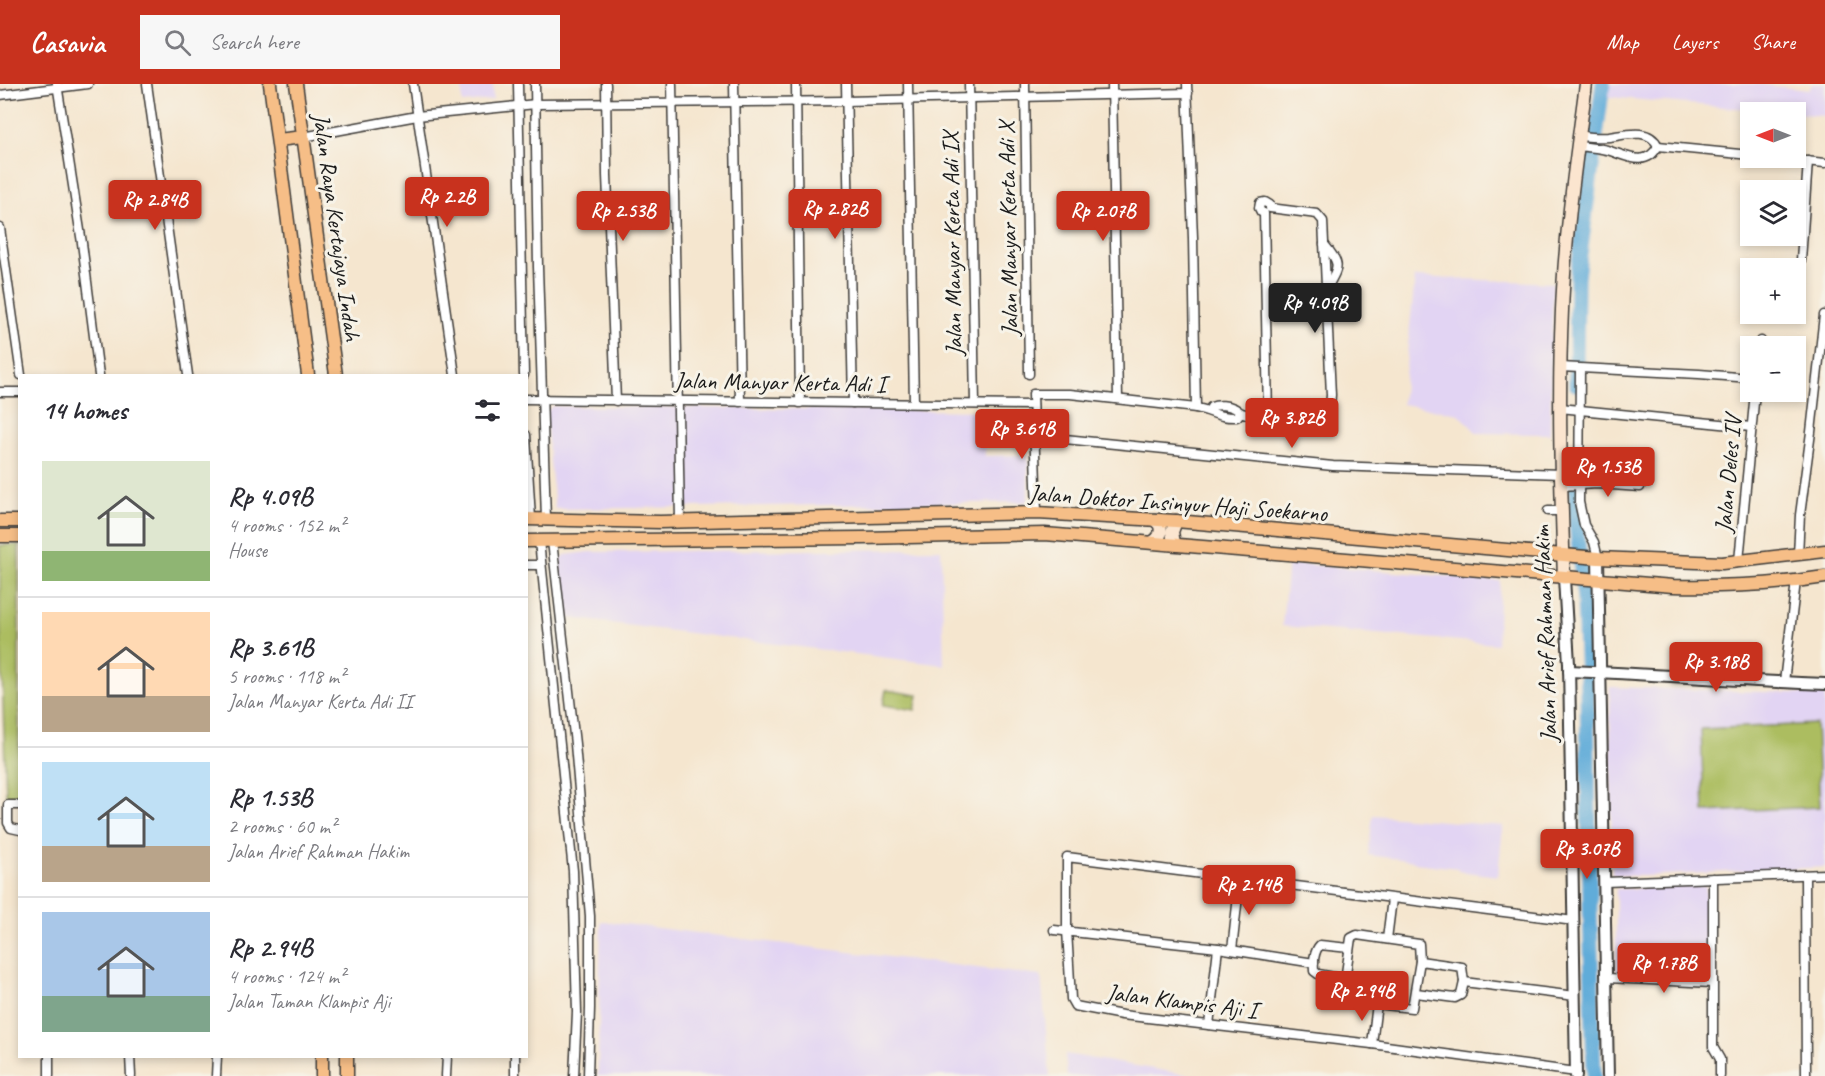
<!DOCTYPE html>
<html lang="en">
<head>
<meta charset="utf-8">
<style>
  body { margin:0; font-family:Caveat,sans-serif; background:#f7f7f7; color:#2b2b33; height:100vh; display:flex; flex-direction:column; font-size:22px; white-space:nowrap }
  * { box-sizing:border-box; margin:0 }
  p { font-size:20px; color:#7c7c81 }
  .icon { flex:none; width:33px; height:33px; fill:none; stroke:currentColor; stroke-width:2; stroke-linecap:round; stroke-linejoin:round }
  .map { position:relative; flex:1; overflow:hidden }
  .sheet { position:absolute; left:18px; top:290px; width:510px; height:684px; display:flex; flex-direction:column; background:#fff; border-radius:0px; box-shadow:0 3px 9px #0003 }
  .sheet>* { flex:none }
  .needle { width:39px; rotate:270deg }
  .tools { position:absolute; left:1740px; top:18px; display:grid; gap:12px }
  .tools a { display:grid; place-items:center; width:66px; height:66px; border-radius:0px; background:#fff; box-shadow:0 3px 9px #0003; font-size:30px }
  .price { position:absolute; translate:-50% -51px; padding:0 14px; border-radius:6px; background:#c8321e; color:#fff; font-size:20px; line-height:39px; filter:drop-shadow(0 2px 3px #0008) }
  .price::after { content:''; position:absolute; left:50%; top:36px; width:18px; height:14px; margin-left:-9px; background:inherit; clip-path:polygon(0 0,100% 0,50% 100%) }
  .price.on { background:#222; color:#fff }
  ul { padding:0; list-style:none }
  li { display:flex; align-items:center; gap:18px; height:150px; padding:0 24px }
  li+li { border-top:2px solid #e1e1e2 }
  li span { display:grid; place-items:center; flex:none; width:168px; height:120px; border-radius:0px; color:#555 }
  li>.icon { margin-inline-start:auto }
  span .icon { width:72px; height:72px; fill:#fffc; stroke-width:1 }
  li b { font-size:26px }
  h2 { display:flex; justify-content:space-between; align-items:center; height:72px; padding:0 24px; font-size:26px }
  header { display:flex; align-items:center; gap:36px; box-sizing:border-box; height:84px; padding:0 30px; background:#c8321e; color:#fff }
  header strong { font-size:28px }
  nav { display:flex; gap:33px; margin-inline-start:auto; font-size:21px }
  .search { width:420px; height:54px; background:#f7f7f7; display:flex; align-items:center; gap:15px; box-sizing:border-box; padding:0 21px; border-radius:0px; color:#7c7c81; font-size:22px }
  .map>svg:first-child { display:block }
  .built { fill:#e2d4f3 }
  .green { fill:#acbd60; stroke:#646c3e; stroke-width:1.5 }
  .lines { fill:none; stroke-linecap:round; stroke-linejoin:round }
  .river { stroke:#60acd9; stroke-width:15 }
  .minor-casing { stroke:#3d3a37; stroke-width:11 }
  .tertiary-casing { stroke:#3d3a37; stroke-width:14 }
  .secondary-casing { stroke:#3d3a37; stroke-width:15 }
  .primary-casing { stroke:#3d3a37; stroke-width:15 }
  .minor { stroke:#fff; stroke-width:8 }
  .tertiary { stroke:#fff; stroke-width:10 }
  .secondary { stroke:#fbe5cf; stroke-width:12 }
  .primary { stroke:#f6be87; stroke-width:12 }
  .labels { text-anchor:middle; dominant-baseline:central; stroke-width:6; stroke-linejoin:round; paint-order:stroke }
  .street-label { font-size:24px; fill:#1c1c1c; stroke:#f7f3e8 }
</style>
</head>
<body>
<header>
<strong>Casavia</strong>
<div class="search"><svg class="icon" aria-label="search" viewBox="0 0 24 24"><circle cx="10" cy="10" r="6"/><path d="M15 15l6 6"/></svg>Search here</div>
<nav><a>Map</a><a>Layers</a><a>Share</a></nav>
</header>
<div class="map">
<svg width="1825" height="992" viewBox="0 0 1825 992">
  <rect width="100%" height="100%" fill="#f7f3e8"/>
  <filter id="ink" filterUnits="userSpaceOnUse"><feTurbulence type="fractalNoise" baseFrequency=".0167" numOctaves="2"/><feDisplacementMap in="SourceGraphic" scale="12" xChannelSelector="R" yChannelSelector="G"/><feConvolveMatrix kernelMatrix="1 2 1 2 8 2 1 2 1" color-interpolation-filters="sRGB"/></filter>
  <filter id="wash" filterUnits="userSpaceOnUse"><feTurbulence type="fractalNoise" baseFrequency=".008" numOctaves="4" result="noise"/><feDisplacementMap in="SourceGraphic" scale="24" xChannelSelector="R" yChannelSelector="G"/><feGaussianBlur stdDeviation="1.35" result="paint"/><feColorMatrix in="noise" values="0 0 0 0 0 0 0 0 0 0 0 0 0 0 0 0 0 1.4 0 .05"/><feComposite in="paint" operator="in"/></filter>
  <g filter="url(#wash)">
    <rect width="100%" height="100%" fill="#f5e6cf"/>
    <g class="built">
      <path d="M462,0H493V16L462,19Z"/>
      <path d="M1610,0H1755L1809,6L1812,0H1825V32L1609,13Z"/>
      <path d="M1415,193L1553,199L1550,350L1477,349L1459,330L1402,320Z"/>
      <path d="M553,322L986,327L985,372L1028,371V418L555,425L546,336L547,327Z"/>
      <path d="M941,465L944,581L562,533L559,478L565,471L589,468Z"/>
      <path d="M1288,479L1500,497L1497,560L1282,542Z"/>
      <path d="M1610,603L1825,610V783L1642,792L1612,791Z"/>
      <path d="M1373,731L1503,742L1498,792L1458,787V784L1415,779V777L1368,771Z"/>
      <path d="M1706,802V895L1616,893V805Z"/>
      <path d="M601,837L1041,892L1050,992H598Z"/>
      <path d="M1065,970L1195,992H1067Z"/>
    </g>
    <g class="green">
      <path d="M0,461H19V715L6,714L0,527Z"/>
      <path d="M886,606L918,611L915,626L883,621Z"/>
      <path d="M1816,640L1820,723L1704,728L1701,645Z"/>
    </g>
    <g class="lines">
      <g class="river">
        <path d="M1576,300L1577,193L1603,0"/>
        <path d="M1576,405V438L1584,514L1587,603L1590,820L1594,992"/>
      </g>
    </g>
  </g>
  <g filter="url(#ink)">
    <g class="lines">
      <defs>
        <g id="minor">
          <path d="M57,0L82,159L99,291"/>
          <path d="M147,0L188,291"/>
          <path d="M413,0L455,291"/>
          <path d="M518,0L524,291"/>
          <path d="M535,0L538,183L546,435"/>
          <path d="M606,0L607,91L616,317"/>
          <path d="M672,0L680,437"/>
          <path d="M734,0L740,318"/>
          <path d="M796,0L800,319"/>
          <path d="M846,0L853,319"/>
          <path d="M908,0L914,319"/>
          <path d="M969,0L975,320"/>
          <path d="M1025,0L1029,290"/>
          <path d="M1112,0L1118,315"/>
          <path d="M1187,0L1193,154L1196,324"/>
          <path d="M0,11L88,0"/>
          <path d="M1579,52C1589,53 1599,54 1609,53C1625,51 1649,43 1658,62"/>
          <path d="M303,53L417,32L536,20L846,17L1188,9"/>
          <path d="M1578,62C1587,63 1597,64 1607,66C1625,71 1646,85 1658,62"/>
          <path d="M1658,62L1750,71"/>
          <path d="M1776,74L1825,79"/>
          <path d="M0,144L21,291"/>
          <path d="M1324,160C1343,182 1338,183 1326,206"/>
          <path d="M1801,176L1808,77"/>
          <path d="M1760,262L1761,257"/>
          <path d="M1560,283L1699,290L1750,294"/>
          <path d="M1580,285L1579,418L1584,441L1594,458L1598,474"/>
          <path d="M0,308H20"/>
          <path d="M526,315L1033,321"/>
          <path d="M1560,324L1751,343"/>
          <path d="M1210,326L1211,323C1218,320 1228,321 1234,324C1240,327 1237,327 1242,329C1256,333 1318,340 1329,334L1331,311L1323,137L1317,130L1270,124V121L1265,118L1260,119L1259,124L1261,128L1264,129L1268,332"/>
          <path d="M526,351L531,435"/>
          <path d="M1035,352L1333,382L1561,390"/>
          <path d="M1561,402L1598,400L1640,403"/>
          <path d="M1548,427H1561"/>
          <path d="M1037,429L1033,310H1070L1196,324C1213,327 1218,334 1237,333L1240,329"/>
          <path d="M539,457L573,787L577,928L574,992"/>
          <path d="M552,457L575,660L590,832V924L588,992"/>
          <path d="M1798,471L1800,431L1811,348L1824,231"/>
          <path d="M1739,477L1755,308"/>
          <path d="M526,481H541"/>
          <path d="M1784,598L1796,497"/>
          <path d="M20,721H8V739L11,744L20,746"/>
          <path d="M1805,791L1806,992"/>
          <path d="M1713,794V963L1720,975V992"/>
          <path d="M1605,798L1825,790"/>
          <path d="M1574,837L1067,773V846L1071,915L1075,922L1122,931L1372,960L1576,988"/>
          <path d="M1054,846L1218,864L1314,879"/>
          <path d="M1357,851L1419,860L1420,877L1412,924L1348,917L1344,913L1343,910L1351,854Z"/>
          <path d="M1387,855L1392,815"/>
          <path d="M1232,866L1240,794"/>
          <path d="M1607,894L1713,899"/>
          <path d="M1345,895L1318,890L1314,887C1313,879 1314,867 1320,861L1349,864"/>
          <path d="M1464,898L1575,912"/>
          <path d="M1416,909L1455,914L1461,911L1464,898L1462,883L1420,877"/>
          <path d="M1209,941L1218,864"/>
          <path d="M1372,960L1377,920"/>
          <path d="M130,972L131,992"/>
          <path d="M49,992V972"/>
          <path d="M216,992L217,972"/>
          <path d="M446,992L447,972"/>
          <path d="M515,992V972"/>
        </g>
        <g id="tertiary">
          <path d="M1598,474L1608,992"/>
          <path d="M1564,494L1569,580L1576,992"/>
          <path d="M1569,587C1654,590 1739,597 1825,600"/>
        </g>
        <g id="secondary">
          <path d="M1153,458C1160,454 1162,448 1160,441L1155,436"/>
          <path d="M1174,459L1172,448L1176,437"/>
          <path d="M1564,494C1561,404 1558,315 1562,226C1565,150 1576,75 1586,0"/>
        </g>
        <g id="primary">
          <path d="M270,0L308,291"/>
          <path d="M296,0L336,291"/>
          <path d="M278,56L303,53"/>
          <path d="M526,435L660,438L1037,429L1176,437L1598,474L1722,479L1825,467"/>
          <path d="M0,437H20"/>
          <path d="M0,452H20"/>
          <path d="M526,457L862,454L1045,450L1673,502C1724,503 1774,501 1825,493"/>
          <path d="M322,992V972"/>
          <path d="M347,992V972"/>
        </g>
      </defs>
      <use href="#minor" class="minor-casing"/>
      <use href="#tertiary" class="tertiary-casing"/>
      <use href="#secondary" class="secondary-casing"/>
      <use href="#primary" class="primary-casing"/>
      <use href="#minor" class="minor"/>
      <use href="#tertiary" class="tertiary"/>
      <use href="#secondary" class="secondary"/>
      <use href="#primary" class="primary"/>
    </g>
  </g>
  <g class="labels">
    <g class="street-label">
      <text transform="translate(337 143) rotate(82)">Jalan Raya Kertajaya Indah</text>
      <text transform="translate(1008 145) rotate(-91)">Jalan Manyar Kerta Adi X</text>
      <text transform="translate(952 160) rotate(-91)">Jalan Manyar Kerta Adi IX</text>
      <text transform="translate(780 298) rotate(1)">Jalan Manyar Kerta Adi I</text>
      <text transform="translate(1728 390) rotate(-85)">Jalan Deles IV</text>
      <text transform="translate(1178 419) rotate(4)">Jalan Doktor Insinyur Haji Soekarno</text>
      <text transform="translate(1545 550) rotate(-92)">Jalan Arief Rahman Hakim</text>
      <text transform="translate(1182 917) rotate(7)">Jalan Klampis Aji I</text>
    </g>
  </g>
</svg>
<div class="tools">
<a><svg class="needle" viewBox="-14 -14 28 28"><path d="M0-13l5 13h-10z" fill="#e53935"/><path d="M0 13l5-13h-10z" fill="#7c7c81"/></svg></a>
<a><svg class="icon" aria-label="layers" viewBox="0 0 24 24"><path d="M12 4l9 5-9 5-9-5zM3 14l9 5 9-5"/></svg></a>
<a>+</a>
<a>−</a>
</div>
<b class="price" style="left:447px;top:144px">Rp 2.2B</b>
<b class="price" style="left:155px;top:147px">Rp 2.84B</b>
<b class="price" style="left:835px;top:156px">Rp 2.82B</b>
<b class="price" style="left:623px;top:158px">Rp 2.53B</b>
<b class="price" style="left:1103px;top:158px">Rp 2.07B</b>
<b class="price on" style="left:1315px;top:250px">Rp 4.09B</b>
<b class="price" style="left:1292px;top:365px">Rp 3.82B</b>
<b class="price" style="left:1022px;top:376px">Rp 3.61B</b>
<b class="price" style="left:1608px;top:414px">Rp 1.53B</b>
<b class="price" style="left:1716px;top:609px">Rp 3.18B</b>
<b class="price" style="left:1587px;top:796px">Rp 3.07B</b>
<b class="price" style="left:1249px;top:832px">Rp 2.14B</b>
<b class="price" style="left:1664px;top:910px">Rp 1.78B</b>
<b class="price" style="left:1362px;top:938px">Rp 2.94B</b>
<section class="sheet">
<h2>14 homes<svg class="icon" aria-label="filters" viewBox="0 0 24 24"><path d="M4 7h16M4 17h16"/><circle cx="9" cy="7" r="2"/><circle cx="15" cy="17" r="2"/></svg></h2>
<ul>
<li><span style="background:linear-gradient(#dfe7d0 75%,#8fb573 0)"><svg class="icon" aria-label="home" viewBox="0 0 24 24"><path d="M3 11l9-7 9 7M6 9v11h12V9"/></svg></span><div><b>Rp 4.09B</b><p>4 rooms · 152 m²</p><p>House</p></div></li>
<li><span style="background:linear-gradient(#ffd9b3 70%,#b9a48a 0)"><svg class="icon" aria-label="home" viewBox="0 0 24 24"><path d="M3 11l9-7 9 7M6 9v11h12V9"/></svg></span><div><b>Rp 3.61B</b><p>5 rooms · 118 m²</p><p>Jalan Manyar Kerta Adi II</p></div></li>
<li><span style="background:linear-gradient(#bfe0f5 70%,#b9a48a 0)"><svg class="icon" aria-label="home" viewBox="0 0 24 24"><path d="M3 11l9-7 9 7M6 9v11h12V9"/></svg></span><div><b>Rp 1.53B</b><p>2 rooms · 60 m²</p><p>Jalan Arief Rahman Hakim</p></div></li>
<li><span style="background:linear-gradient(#a9c7e8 70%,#7fa58c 0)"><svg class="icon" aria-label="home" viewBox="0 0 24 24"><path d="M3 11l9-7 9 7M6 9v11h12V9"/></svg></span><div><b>Rp 2.94B</b><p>4 rooms · 124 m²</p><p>Jalan Taman Klampis Aji</p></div></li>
</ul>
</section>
</div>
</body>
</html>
